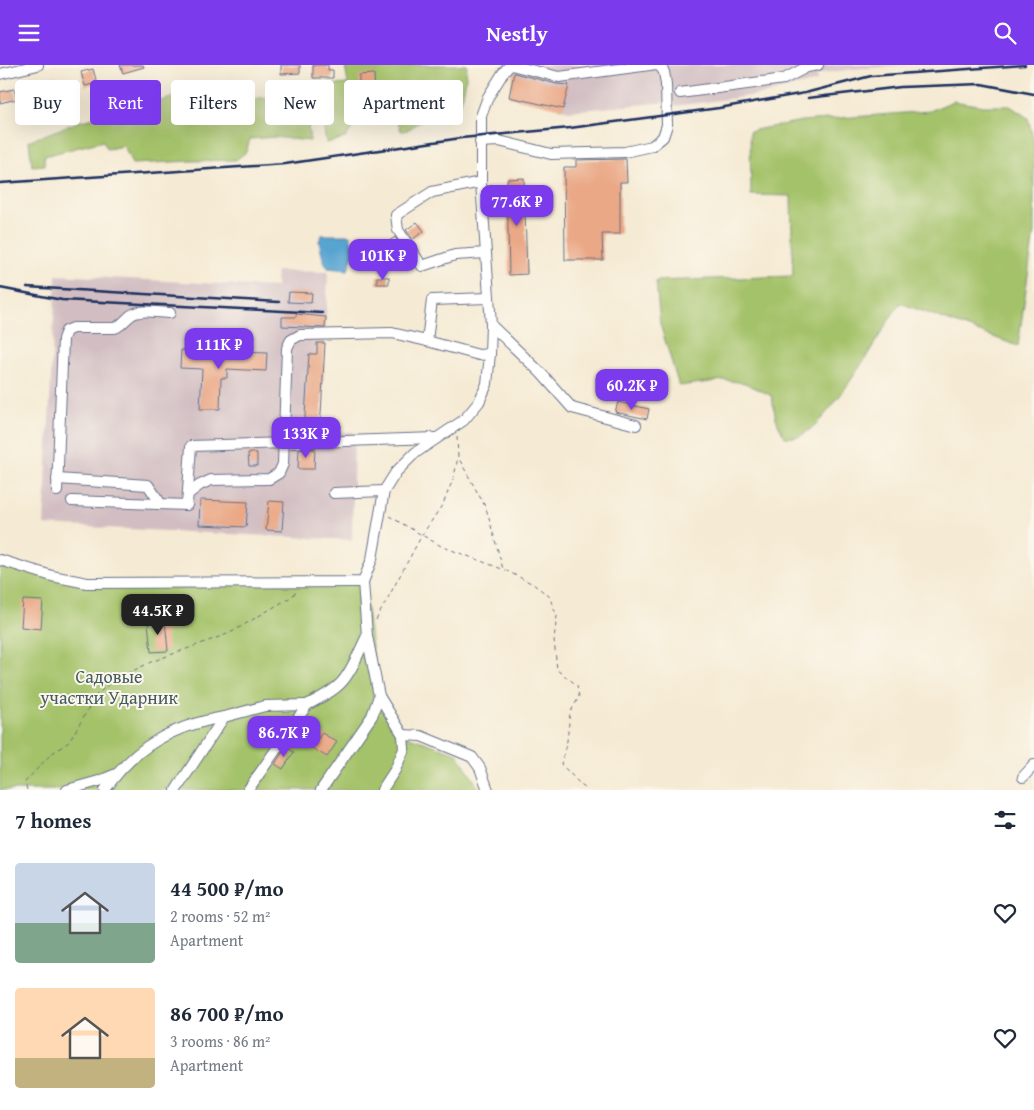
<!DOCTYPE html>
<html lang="en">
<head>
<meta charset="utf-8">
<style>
  body { margin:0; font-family:"Gentium Book Plus",serif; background:#f6f6f7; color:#1f2937; height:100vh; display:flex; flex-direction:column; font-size:19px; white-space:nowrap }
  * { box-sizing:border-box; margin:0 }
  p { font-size:16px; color:#747a83 }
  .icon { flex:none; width:28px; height:28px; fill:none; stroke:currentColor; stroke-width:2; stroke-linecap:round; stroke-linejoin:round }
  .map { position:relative; height:725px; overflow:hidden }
  .sheet { display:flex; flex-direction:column; background:#fff; flex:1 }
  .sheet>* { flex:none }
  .banner { position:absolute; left:15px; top:15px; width:500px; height:45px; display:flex; gap:10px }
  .price { position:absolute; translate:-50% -42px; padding:0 11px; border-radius:10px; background:#7c3aed; color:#fff; font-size:16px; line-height:32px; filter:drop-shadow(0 1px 2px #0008) }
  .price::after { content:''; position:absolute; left:50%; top:30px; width:15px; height:11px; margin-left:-8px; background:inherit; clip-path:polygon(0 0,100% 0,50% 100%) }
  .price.on { background:#222; color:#fff }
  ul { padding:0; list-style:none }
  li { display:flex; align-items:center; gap:15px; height:125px; padding:0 15px }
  li span { display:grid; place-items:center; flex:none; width:140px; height:100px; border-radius:5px; color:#555 }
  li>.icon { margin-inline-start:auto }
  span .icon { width:60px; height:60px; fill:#fffc; stroke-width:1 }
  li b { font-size:21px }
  h2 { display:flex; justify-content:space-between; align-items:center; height:60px; padding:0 15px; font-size:21px }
  .pill { padding:0 18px; border-radius:5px; background:#fff; box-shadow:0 5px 20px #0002; font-size:18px; line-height:45px }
  .pill.on { background:#7c3aed; color:#fff }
  header { display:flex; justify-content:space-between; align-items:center; height:65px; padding:0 15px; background:#7c3aed; color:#fff; font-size:22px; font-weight:600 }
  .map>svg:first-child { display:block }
  .industrial { fill:#d2bec2 }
  .green { fill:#a4c269; stroke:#607864 }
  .water { fill:#58a4d1; stroke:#3a6a98 }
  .building { fill:#eaa886 }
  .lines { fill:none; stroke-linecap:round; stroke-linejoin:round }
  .minor-casing { stroke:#677087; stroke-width:12 }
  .path { stroke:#677087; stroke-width:1; stroke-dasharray:4 4; stroke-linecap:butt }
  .minor { stroke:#fff; stroke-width:10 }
  .rail { stroke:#1b2f5e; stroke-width:2.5 }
  .labels { text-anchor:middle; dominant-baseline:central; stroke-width:4; stroke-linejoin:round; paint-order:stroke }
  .park-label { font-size:18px; fill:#445b61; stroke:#fbf7ec }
</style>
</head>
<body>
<header><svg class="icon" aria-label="menu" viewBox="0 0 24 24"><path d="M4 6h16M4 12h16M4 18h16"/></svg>Nestly<svg class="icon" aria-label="search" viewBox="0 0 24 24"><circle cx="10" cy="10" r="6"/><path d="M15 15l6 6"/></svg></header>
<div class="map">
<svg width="1034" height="725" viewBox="0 0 1034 725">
  <rect width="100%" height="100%" fill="#fbf7ec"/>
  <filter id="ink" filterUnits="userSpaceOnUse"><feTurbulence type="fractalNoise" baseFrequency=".02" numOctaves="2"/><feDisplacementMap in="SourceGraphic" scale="10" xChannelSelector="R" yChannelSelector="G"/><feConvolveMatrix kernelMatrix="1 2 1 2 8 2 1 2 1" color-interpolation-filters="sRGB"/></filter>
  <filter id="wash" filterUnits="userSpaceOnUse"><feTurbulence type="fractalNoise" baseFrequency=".0096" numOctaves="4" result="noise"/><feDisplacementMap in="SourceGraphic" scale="20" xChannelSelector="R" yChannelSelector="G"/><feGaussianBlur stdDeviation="1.12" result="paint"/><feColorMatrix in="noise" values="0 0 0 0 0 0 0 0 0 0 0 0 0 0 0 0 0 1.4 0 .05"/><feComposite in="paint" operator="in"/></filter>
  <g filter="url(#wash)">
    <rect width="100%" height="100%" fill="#f5ead3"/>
    <g class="industrial">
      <path d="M520,0H913L861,3L817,9V16L765,29L668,42V37L569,46L509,30L514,8Z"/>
      <path d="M277,206L328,207L321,367H354L352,475L44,460L56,210L276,222Z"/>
    </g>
    <g class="green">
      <path d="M345,0H467C466,13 464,46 449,51C440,53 431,51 422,55C414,59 411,66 401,66L399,59L392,51H378L358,55L345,73L326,78L323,58L308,61L310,76L274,72L250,74L246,87L236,95L191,96L132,99L124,81L107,84L103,76L44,91L45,100L32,101L29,76L78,57L191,28L196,41L234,35L306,30V22L348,19Z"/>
      <path d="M953,36L983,41H1010L1028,53L1034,77V167L1018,281L900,238C879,269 831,357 800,371C796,373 789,372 785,372C776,359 774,346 772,331L745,318L724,315L679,321L660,259L656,216L793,211L791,131L751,130L750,66L802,56L930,46Z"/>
      <path d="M0,495L87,518L363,517L379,631L403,670L457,688L480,725H0Z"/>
    </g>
    <path class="water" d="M322,170H350L354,187L348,205L328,203L323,194L319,176Z"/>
    <g id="blocks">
      <g class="building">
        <path d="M120,0H143L144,2L123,8Z"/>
        <path d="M281,0H300V8L281,9Z"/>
        <path d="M313,0H328V5H333V13H313Z"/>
        <path d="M93,4L97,18L85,21L81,7Z"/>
        <path d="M514,8L557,19L569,20L563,44L509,32Z"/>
        <path d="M374,9L375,28H359V10Z"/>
        <path d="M53,15L56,30L45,32L41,17Z"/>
        <path d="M14,24L17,34L0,38V27Z"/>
        <path d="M626,94L627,117H620V169H602L603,195H565L564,102H576V95Z"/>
        <path d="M524,113L527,209L509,210L507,114Z"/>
        <path d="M417,157L424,166L413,174L406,165Z"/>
        <path d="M395,172L401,182L380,196L374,187Z"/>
        <rect x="377" y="212" width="12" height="7"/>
        <path d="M289,227L312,228L311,238L288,237Z"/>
        <path d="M296,249L326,252L325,263L282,261V252H296Z"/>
        <path d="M317,278H325L320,367L304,366L309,289H317Z"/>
        <path d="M181,285L267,288L266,306L227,304V313H221L220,344H200L202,304L180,303Z"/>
        <path d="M618,337L649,344L647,354L615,347Z"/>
        <path d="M299,384H315L314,404H298Z"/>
        <path d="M248,388H257V401H249Z"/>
        <path d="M200,435L248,437L246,462L199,460Z"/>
        <path d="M269,436L284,437L282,466L266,465Z"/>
        <path d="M23,535L43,536L41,564L21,562Z"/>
        <path d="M165,555L168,586L151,587L148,557Z"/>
        <path d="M322,668L337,677L327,692L312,683Z"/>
        <path d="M286,682L294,687L283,704L275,699Z"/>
      </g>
    </g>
  </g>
  <g filter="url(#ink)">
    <use href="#blocks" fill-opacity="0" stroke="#677087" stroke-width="1"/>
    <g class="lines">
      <defs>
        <g id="minor">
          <path d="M511,0L559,12L650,0"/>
          <path d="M0,9L38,0"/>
          <path d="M680,28L784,14L807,2L818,0"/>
          <path d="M480,77L499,76L551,89L625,87L652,81L663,72L667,60L666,19L664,7L660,1L655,0"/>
          <path d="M481,117L432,127L396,150L398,165L422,201L455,190L486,188"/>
          <path d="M488,233L432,235L427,276L479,290L490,289"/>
          <path d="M491,260L541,308L572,343L636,360"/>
          <path d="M57,414L148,420L161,439"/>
          <path d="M57,426L63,274L66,266L73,263H115C122,260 125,255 130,251C140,243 158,248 170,248"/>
          <path d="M334,428L384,426"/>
          <path d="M188,429L200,420L211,415L269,414L279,408L283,399L287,283L291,275L300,270L392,268L427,276"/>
          <path d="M72,436L187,440L191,381L435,373"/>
          <path d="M0,495L52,511L87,518L363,517L372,494L384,426L396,407L415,388L464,355L479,337L487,319L490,289L491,260L481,117V51L488,32L503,8L510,0"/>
          <path d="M363,517L367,571L379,631L403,670L404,684L395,705L382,725"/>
          <path d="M403,670L421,671L472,692L480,703L488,725"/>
          <path d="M1023,712L1034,700"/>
          <path d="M67,725L99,716L116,709"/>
          <path d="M105,725C135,681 173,661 224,652"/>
          <path d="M176,725L224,652L265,641L307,640"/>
          <path d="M248,725L307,640C318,634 331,628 340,619C352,607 359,586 367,571"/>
          <path d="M321,725L372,651L379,631"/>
        </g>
      </defs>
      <use href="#minor" class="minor-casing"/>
      <g class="path">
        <path d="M457,372L458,392L486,443L503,504L533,519L549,531L557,551L554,574L557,605L577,620L579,632L570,648L567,676L561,699L582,721L588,725"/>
        <path d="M389,451L441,481L502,504"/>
        <path d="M376,555L422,470L443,439L454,412L458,392"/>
        <path d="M27,725L25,717L51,689L69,677L97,629L116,614L151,597L230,568L291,532L296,527"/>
      </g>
      <use href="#minor" class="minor"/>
      <g class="rail">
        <path d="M808,33L901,22L981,19L1034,29"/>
        <path d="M0,118L285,99L461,73L570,63L719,43L805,28L871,11L1025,0"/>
        <path d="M27,222L279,237"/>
        <path d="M0,223L62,235L322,248"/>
      </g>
    </g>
  </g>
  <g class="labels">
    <g class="park-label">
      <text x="109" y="611">Садовые<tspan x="109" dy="21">участки Ударник</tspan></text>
    </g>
  </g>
</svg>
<b class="price" style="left:517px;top:162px">77.6K ₽</b>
<b class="price" style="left:383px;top:216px">101K ₽</b>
<b class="price" style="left:219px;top:305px">111K ₽</b>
<b class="price" style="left:632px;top:346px">60.2K ₽</b>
<b class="price" style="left:306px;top:394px">133K ₽</b>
<b class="price on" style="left:158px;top:571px">44.5K ₽</b>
<b class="price" style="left:284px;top:693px">86.7K ₽</b>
<div class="banner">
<a class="pill">Buy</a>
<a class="pill on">Rent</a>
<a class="pill">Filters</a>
<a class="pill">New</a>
<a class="pill">Apartment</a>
</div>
</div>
<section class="sheet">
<h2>7 homes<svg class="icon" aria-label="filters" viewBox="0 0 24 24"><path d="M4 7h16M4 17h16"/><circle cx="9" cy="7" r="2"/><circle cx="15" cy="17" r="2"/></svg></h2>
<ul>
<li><span style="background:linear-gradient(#c9d6e8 60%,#7fa58c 0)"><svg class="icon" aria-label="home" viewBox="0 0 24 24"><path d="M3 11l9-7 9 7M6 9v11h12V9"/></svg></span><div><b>44 500 ₽/mo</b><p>2 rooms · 52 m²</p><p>Apartment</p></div><svg class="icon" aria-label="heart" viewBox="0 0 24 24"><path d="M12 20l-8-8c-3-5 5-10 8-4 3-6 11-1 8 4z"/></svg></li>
<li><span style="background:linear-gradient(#ffd9b3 70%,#c2b280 0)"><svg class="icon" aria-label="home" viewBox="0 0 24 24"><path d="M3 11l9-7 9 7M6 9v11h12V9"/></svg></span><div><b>86 700 ₽/mo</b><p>3 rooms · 86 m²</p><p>Apartment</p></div><svg class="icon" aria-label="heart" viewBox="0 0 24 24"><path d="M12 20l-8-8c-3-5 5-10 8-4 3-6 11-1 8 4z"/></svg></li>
</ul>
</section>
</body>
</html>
